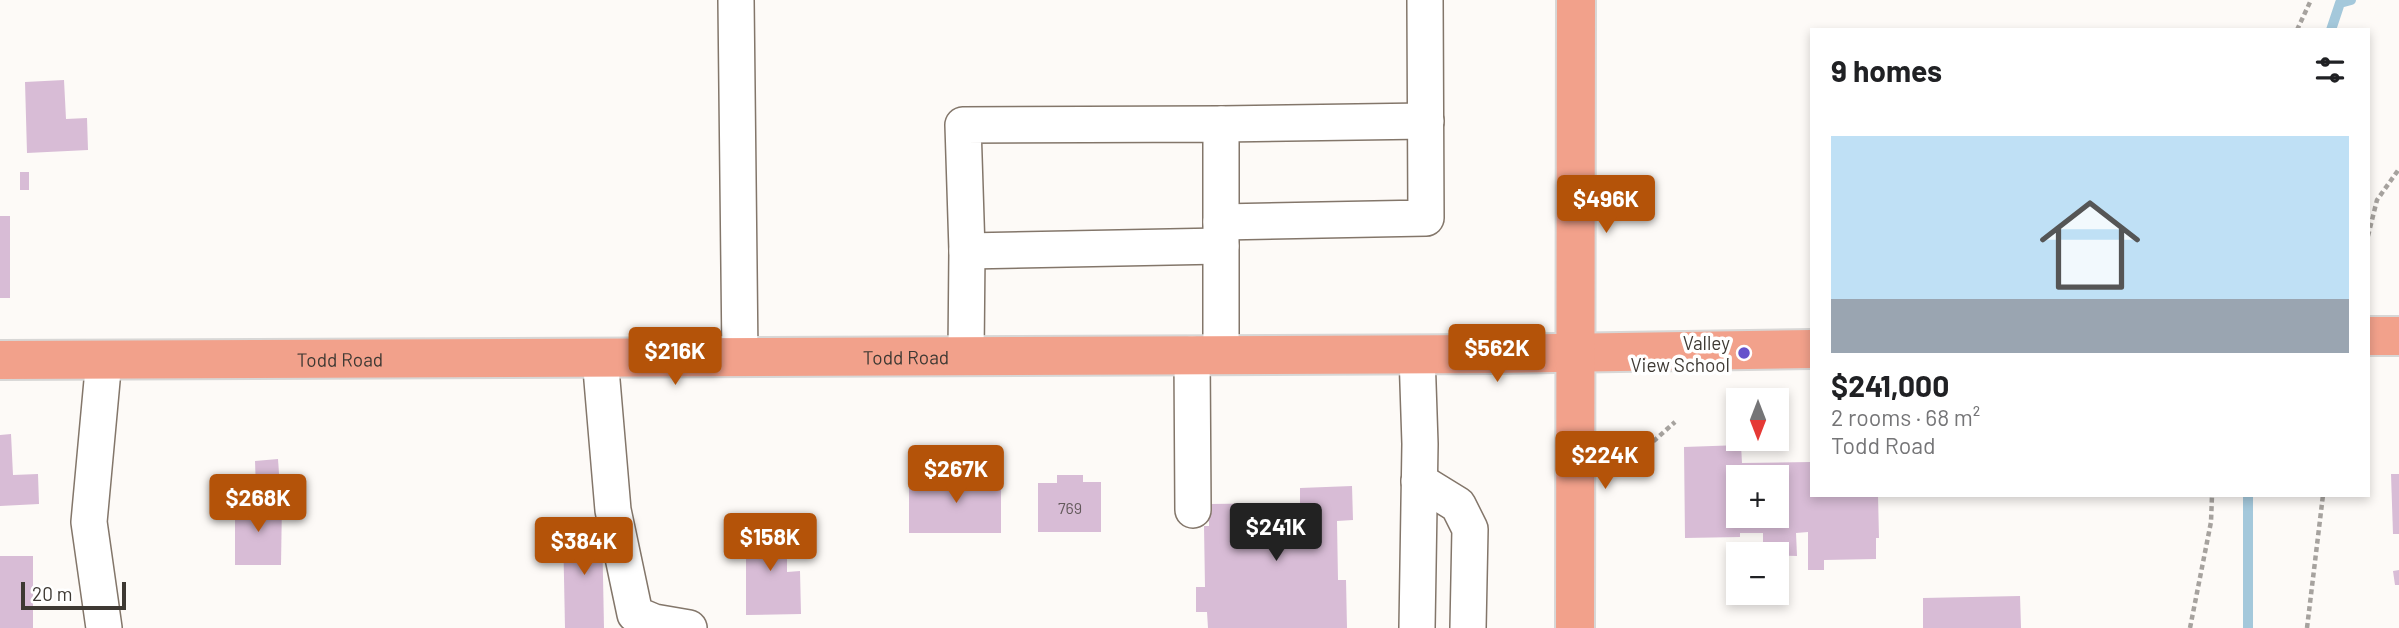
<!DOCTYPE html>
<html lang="en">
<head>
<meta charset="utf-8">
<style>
  body { margin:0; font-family:Barlow,sans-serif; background:#f2f2f2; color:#202124; height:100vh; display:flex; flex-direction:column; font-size:26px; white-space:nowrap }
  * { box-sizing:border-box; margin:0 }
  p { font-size:23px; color:#757577 }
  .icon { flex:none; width:38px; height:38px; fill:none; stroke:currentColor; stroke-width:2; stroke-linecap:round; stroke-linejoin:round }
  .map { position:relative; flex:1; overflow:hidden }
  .drawer { position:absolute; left:1810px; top:28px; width:560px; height:469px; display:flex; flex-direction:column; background:#fff; border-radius:0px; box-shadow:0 4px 10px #0003 }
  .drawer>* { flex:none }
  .needle { width:46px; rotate:180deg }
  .controls { position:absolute; left:1726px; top:388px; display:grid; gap:14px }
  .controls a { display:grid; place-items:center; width:63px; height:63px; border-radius:0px; background:#fff; box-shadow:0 4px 10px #0003; font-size:35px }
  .scale { position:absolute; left:21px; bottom:18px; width:105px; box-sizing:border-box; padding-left:7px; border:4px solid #3e3933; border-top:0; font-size:19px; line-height:24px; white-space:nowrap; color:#3e3933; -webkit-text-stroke:5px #fff; paint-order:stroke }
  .price { position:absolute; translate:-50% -60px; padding:0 16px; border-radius:7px; background:#b45309; color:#fff; font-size:23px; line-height:46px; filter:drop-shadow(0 2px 4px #0008) }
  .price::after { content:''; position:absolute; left:50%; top:42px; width:21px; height:16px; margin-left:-10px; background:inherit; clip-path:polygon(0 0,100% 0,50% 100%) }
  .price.on { background:#222; color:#fff }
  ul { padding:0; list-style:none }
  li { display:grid; align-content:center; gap:14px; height:371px; padding:0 21px }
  li span { display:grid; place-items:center; height:217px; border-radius:0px; color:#555 }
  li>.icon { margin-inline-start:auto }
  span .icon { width:126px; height:126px; fill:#fffc; stroke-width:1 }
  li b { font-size:30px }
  h2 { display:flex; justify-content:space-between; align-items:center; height:84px; padding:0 21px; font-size:30px }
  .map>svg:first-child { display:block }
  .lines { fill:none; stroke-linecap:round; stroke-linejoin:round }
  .stream { stroke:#a4c8db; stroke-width:10 }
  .building { fill:#d8bcd6; fill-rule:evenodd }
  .minor-casing { stroke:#83766a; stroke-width:38 }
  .major-casing { stroke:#d8d7d6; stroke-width:42 }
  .path { stroke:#a6a29e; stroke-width:4.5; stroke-dasharray:5 3.5; stroke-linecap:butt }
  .minor { stroke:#fff; stroke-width:35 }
  .major { stroke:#f2a18b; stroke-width:38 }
  .poi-dot { fill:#6652cb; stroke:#fff; stroke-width:2.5 }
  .labels { text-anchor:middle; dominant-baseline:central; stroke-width:7; stroke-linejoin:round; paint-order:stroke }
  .number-label { font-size:16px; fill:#645a5c }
  .poi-label { font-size:19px; fill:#3e3933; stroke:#fff; text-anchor:end }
  .street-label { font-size:19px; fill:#3e3933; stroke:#fff }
</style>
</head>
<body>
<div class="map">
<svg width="2399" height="628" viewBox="0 0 2399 628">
  <rect width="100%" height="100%" fill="#fdfaf7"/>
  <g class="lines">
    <g class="stream">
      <path d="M2331,30L2340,3L2351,0"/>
      <path d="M2248,495V628"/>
    </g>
  </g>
  <g class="building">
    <path d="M64,80L66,119L87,118L88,150L27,153L25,82Z"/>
    <rect x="20" y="172" width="9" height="18"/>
    <rect x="0" y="216" width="10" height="82"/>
    <path d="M11,434L13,475L38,474L39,504L0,506V435Z"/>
    <path d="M1741,445L1742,463L1811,462V495H1878L1879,538H1876V559L1824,560V570H1808V532L1796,533L1797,556L1763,555V533H1740V537L1685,538L1684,447ZM1738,478H1776V516H1738Z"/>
    <path d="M278,459L280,488L256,490L255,461Z"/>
    <path d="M1001,474V533H909V482H940V475Z"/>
    <path d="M2391,474H2399V534H2393Z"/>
    <path d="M1057,475H1083V482H1101V532H1038V483H1057Z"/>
    <path d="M1352,486L1353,520L1337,521L1338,580H1346L1347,628H1208L1207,612H1196V587H1205L1204,526H1209V504L1300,503V488Z"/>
    <path d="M235,502L282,503L281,565H235Z"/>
    <path d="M787,524V572L800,571L801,614L746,615V525Z"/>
    <path d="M602,526L604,628H565L563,528Z"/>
    <rect x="0" y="556" width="33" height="72"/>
    <path d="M2399,570V585H2395L2393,571Z"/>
    <path d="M2020,596L2021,628H1923V598Z"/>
  </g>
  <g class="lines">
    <defs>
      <g id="minor">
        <path d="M736,0L740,357"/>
        <path d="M1221,124L1426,121"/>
        <path d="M1221,222L1426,218L1425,0"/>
        <path d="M967,251L1221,246"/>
        <path d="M1192,354L1193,510"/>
        <path d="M966,355L967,251L963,125L1221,124V354"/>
        <path d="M600,357L613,510L635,614L654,622L689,628"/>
        <path d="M1419,481L1458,505L1470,529L1468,628"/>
        <path d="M104,628L89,522L104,359"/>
        <path d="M1417,628L1420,444L1417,354"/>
      </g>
      <g id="major">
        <path d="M2368,336H2399"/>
        <path id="s1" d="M0,360L1496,354L1811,349"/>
        <path d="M1575,628L1576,0"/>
      </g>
    </defs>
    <use href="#minor" class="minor-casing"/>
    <use href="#major" class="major-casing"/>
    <g class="path">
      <path d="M2297,30L2311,0"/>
      <path d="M2368,236L2377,200L2399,169"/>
      <path d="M1647,447L1675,422"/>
      <path d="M2190,628L2211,522L2212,495"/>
      <path d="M2307,628L2323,495"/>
    </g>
    <use href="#minor" class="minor"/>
    <use href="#major" class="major"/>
  </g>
  <circle class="poi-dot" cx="1744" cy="353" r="7"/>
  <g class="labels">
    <g class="number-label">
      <text x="1070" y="507">769</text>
    </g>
    <g class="poi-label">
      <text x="1730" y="342">Valley<tspan x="1730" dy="22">View School</tspan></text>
    </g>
    <g class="street-label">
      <text stroke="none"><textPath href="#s1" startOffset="906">Todd Road</textPath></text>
      <text stroke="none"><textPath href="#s1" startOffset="340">Todd Road</textPath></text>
    </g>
  </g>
</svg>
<div class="controls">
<a><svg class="needle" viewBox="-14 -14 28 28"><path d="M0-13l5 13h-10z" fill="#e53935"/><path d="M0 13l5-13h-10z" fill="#757577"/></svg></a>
<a>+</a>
<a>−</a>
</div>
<div class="scale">20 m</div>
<b class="price" style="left:1606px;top:235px">$496K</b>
<b class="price" style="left:1497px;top:384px">$562K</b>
<b class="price" style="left:675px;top:387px">$216K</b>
<b class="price" style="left:1605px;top:491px">$224K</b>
<b class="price" style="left:956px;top:505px">$267K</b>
<b class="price" style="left:258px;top:534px">$268K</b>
<b class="price on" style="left:1276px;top:563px">$241K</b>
<b class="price" style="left:770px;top:573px">$158K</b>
<b class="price" style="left:584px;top:577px">$384K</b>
<section class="drawer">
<h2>9 homes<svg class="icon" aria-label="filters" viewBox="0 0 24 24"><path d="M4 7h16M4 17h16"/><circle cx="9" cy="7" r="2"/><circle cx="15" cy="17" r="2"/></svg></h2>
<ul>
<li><span style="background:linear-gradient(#bfe0f5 75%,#9aa5b1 0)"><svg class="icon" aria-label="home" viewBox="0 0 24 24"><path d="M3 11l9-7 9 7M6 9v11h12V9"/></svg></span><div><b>$241,000</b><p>2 rooms · 68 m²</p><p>Todd Road</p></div></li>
</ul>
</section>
</div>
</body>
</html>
